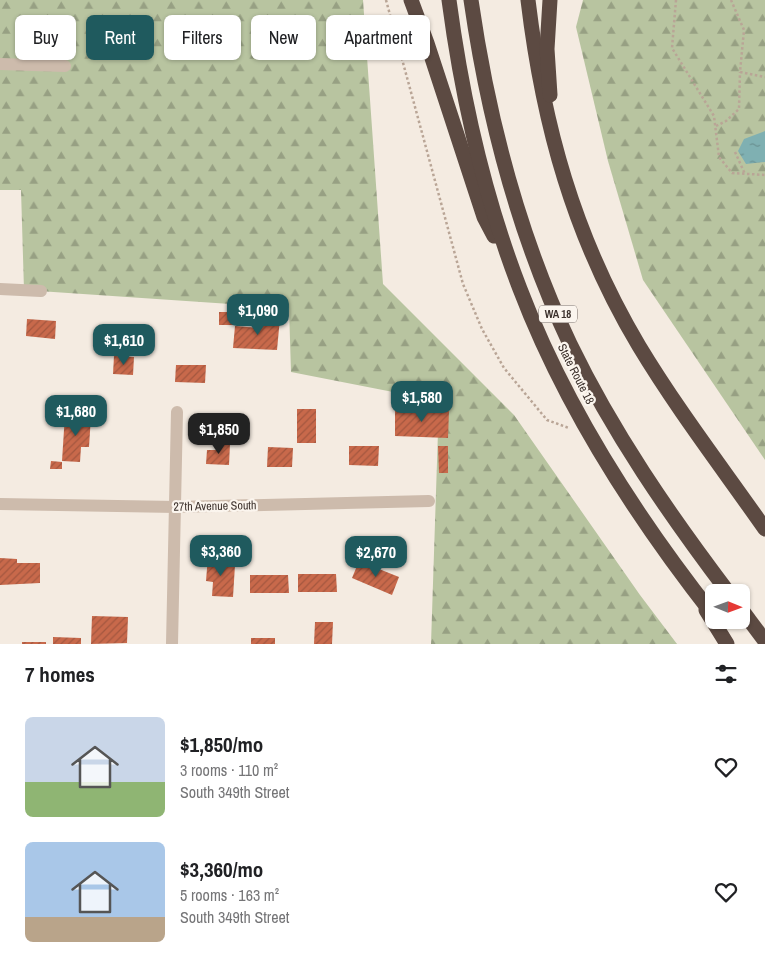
<!DOCTYPE html>
<html lang="en">
<head>
<meta charset="utf-8">
<style>
  body { margin:0; font-family:"Archivo Narrow",sans-serif; background:#f6f6f6; color:#202124; height:100vh; display:flex; flex-direction:column; font-size:19px; white-space:nowrap }
  * { box-sizing:border-box; margin:0 }
  p { font-size:16px; color:#757577 }
  .icon { flex:none; width:28px; height:28px; fill:none; stroke:currentColor; stroke-width:2; stroke-linecap:round; stroke-linejoin:round }
  .map { position:relative; height:644px; overflow:hidden }
  .drawer { display:flex; flex-direction:column; background:#fff; flex:1 }
  .drawer>* { flex:none }
  .top-card { position:absolute; left:15px; top:15px; width:500px; height:45px; display:flex; gap:10px }
  .needle { width:32px; rotate:91deg }
  .buttons { position:absolute; left:705px; top:584px; display:grid; gap:10px }
  .buttons a { display:grid; place-items:center; width:45px; height:45px; border-radius:8px; background:#fff; box-shadow:0 1px 4px #0004; font-size:25px }
  .price { position:absolute; translate:-50% -42px; padding:0 11px; border-radius:10px; background:#1f5a5e; color:#fff; font-size:16px; line-height:32px; filter:drop-shadow(0 1px 2px #0008) }
  .price::after { content:''; position:absolute; left:50%; top:30px; width:15px; height:11px; margin-left:-8px; background:inherit; clip-path:polygon(0 0,100% 0,50% 100%) }
  .price.selected { background:#222; color:#fff }
  ul { padding:0; list-style:none }
  li { display:flex; align-items:center; gap:15px; height:125px; padding:0 25px }
  li span { display:grid; place-items:center; flex:none; width:140px; height:100px; border-radius:8px; color:#555 }
  li>.icon { margin-inline-start:auto }
  span .icon { width:60px; height:60px; fill:#fffc; stroke-width:1 }
  li b { font-size:21px }
  h2 { display:flex; justify-content:space-between; align-items:center; height:60px; padding:0 25px; font-size:21px }
  .tag { padding:0 18px; border-radius:8px; background:#fff; box-shadow:0 1px 4px #0004; font-size:18px; line-height:45px }
  .tag.selected { background:#1f5a5e; color:#fff }
  .map>svg:first-child { display:block }
  .forest { fill:url(#forest-firs) }
  .water { fill:url(#water-ripples) }
  .building { fill:url(#building-hatch) }
  .lines { fill:none; stroke-linecap:round; stroke-linejoin:round }
  .path { stroke:#b9a596; stroke-width:2.5; stroke-dasharray:2.5 2.5; stroke-linecap:butt }
  .minor { stroke:#cdbbac; stroke-width:12 }
  .motorway { stroke:#5c4a42; stroke-width:15 }
  .labels { text-anchor:middle; dominant-baseline:central; stroke-width:4.5; stroke-linejoin:round; paint-order:stroke }
  .shield { fill:#fbf5ee; stroke:#756b66; stroke-width:1 }
  .shield-label { font-size:11px; font-weight:bold; fill:#3b302b }
  .street-label { font-size:12px; fill:#3b302b; stroke:#fbf5ee }
</style>
</head>
<body>
<div class="map">
<svg width="765" height="644" viewBox="0 0 765 644">
  <defs>
    <pattern id="forest-firs" width="22" height="20" patternUnits="userSpaceOnUse" patternTransform="scale(1.25)"><rect width="22" height="20" fill="#b8c4a0"/><path d="M5 1l3.5 6h-7zM16 11l3.5 6h-7z" fill="#97a083"/></pattern>
    <pattern id="water-ripples" width="26" height="14" patternUnits="userSpaceOnUse" patternTransform="scale(1.25)"><rect width="26" height="14" fill="#7fb0b2"/><path d="M2 4q2-2 4 0t4 0M15 11q2-2 4 0t4 0" fill="none" stroke="#699091"/></pattern>
    <pattern id="building-hatch" width="6" height="6" patternUnits="userSpaceOnUse" patternTransform="scale(1.25)"><rect width="6" height="6" fill="#c8694b"/><path d="M-1 1l2-2M0 6l6-6M5 7l2-2" fill="none" stroke="#a4573f"/></pattern>
  </defs>
  <rect width="100%" height="100%" fill="#f4ebe1"/>
  <g class="forest">
    <path d="M0,0H363L383,284L514,415L640,595L677,644H431L439,401L291,372L289,308L24,290L21,190H0Z"/>
    <path d="M583,0H765V460L643,280L608,161L576,27Z"/>
  </g>
  <path class="water" d="M765,131V162L746,164L738,151L744,139Z"/>
  <g class="building">
    <rect x="219" y="312" width="17" height="13"/>
    <path d="M280,318L277,350L233,348L235,326L258,328L259,320Z"/>
    <path d="M27,319L56,321L55,339L26,336Z"/>
    <path d="M114,356L134,357L133,375L113,374Z"/>
    <path d="M176,365H206L205,383L175,382Z"/>
    <rect x="297" y="409" width="19" height="34"/>
    <path d="M395,409L449,411L448,438L395,436Z"/>
    <path d="M65,414L91,416L89,447H81L80,462L62,461Z"/>
    <path d="M217,444H230L229,465L206,464L207,450H216Z"/>
    <path d="M349,446H379L378,466L349,465Z"/>
    <path d="M438,446H448V473H439Z"/>
    <path d="M268,447L293,448L292,467H267Z"/>
    <path d="M51,461L62,462V469H50Z"/>
    <path d="M208,556L226,557L225,564L235,565L233,597L212,596L213,582L206,581Z"/>
    <path d="M0,558L17,559V563H40V583L0,585Z"/>
    <path d="M359,561L399,577L392,595L352,578Z"/>
    <path d="M298,574H336L337,592H298Z"/>
    <path d="M250,575H288L289,593H250Z"/>
    <path d="M92,616L128,617L127,643L91,644Z"/>
    <path d="M315,622H333L332,644H314Z"/>
    <path d="M53,637L81,638V644H53Z"/>
    <rect x="251" y="638" width="24" height="6"/>
    <rect x="22" y="642" width="24" height="2"/>
  </g>
  <g class="lines">
    <g class="path">
      <path d="M386,0L463,284L482,329L504,368L547,420L569,428"/>
      <path d="M676,0L672,48L714,116L719,157L732,173L765,175"/>
      <path d="M731,0L744,30L740,72L765,77"/>
      <path d="M716,126L726,121L739,109L740,72"/>
      <path d="M735,152L745,174"/>
    </g>
    <g class="minor">
      <path d="M0,64L65,66"/>
      <path d="M0,289L41,291"/>
      <path d="M0,504L176,507L429,501"/>
      <path d="M172,644L177,412"/>
    </g>
    <g class="motorway">
      <path d="M411,0L427,43L484,217L494,236"/>
      <path d="M449,0C462,98 484,196 520,289C565,407 636,517 714,616"/>
      <path d="M471,0C488,118 519,236 570,344C613,433 669,514 728,592"/>
      <path d="M528,0C543,125 574,237 639,346C677,409 723,469 765,529"/>
      <path d="M550,0L547,49L550,95"/>
      <path d="M741,609L765,641"/>
      <path d="M706,610L727,644"/>
    </g>
  </g>
  <g class="labels">
    <rect class="shield" x="539" y="305.5" width="38" height="17" rx="4"/>
    <g class="shield-label">
      <text x="558" y="314">WA 18</text>
    </g>
    <g class="street-label">
      <text transform="translate(576 374) rotate(63)">State Route 18</text>
      <text transform="translate(215 506) rotate(-1)">27th Avenue South</text>
    </g>
  </g>
</svg>
<div class="buttons">
<a><svg class="needle" viewBox="-14 -14 28 28"><path d="M0-13l5 13h-10z" fill="#e53935"/><path d="M0 13l5-13h-10z" fill="#757577"/></svg></a>
</div>
<b class="price" style="left:258px;top:336px">$1,090</b>
<b class="price" style="left:124px;top:366px">$1,610</b>
<b class="price" style="left:422px;top:423px">$1,580</b>
<b class="price" style="left:76px;top:437px">$1,680</b>
<b class="price selected" style="left:219px;top:455px">$1,850</b>
<b class="price" style="left:221px;top:577px">$3,360</b>
<b class="price" style="left:376px;top:578px">$2,670</b>
<div class="top-card">
<a class="tag">Buy</a>
<a class="tag selected">Rent</a>
<a class="tag">Filters</a>
<a class="tag">New</a>
<a class="tag">Apartment</a>
</div>
</div>
<section class="drawer">
<h2>7 homes<svg class="icon" aria-label="filters" viewBox="0 0 24 24"><path d="M4 7h16M4 17h16"/><circle cx="9" cy="7" r="2"/><circle cx="15" cy="17" r="2"/></svg></h2>
<ul>
<li><span style="background:linear-gradient(#c9d6e8 65%,#8fb573 0)"><svg class="icon" aria-label="home" viewBox="0 0 24 24"><path d="M3 11l9-7 9 7M6 9v11h12V9"/></svg></span><div><b>$1,850/mo</b><p>3 rooms · 110 m²</p><p>South 349th Street</p></div><svg class="icon" aria-label="heart" viewBox="0 0 24 24"><path d="M12 20l-8-8c-3-5 5-10 8-4 3-6 11-1 8 4z"/></svg></li>
<li><span style="background:linear-gradient(#a9c7e8 75%,#b9a48a 0)"><svg class="icon" aria-label="home" viewBox="0 0 24 24"><path d="M3 11l9-7 9 7M6 9v11h12V9"/></svg></span><div><b>$3,360/mo</b><p>5 rooms · 163 m²</p><p>South 349th Street</p></div><svg class="icon" aria-label="heart" viewBox="0 0 24 24"><path d="M12 20l-8-8c-3-5 5-10 8-4 3-6 11-1 8 4z"/></svg></li>
</ul>
</section>
</body>
</html>
